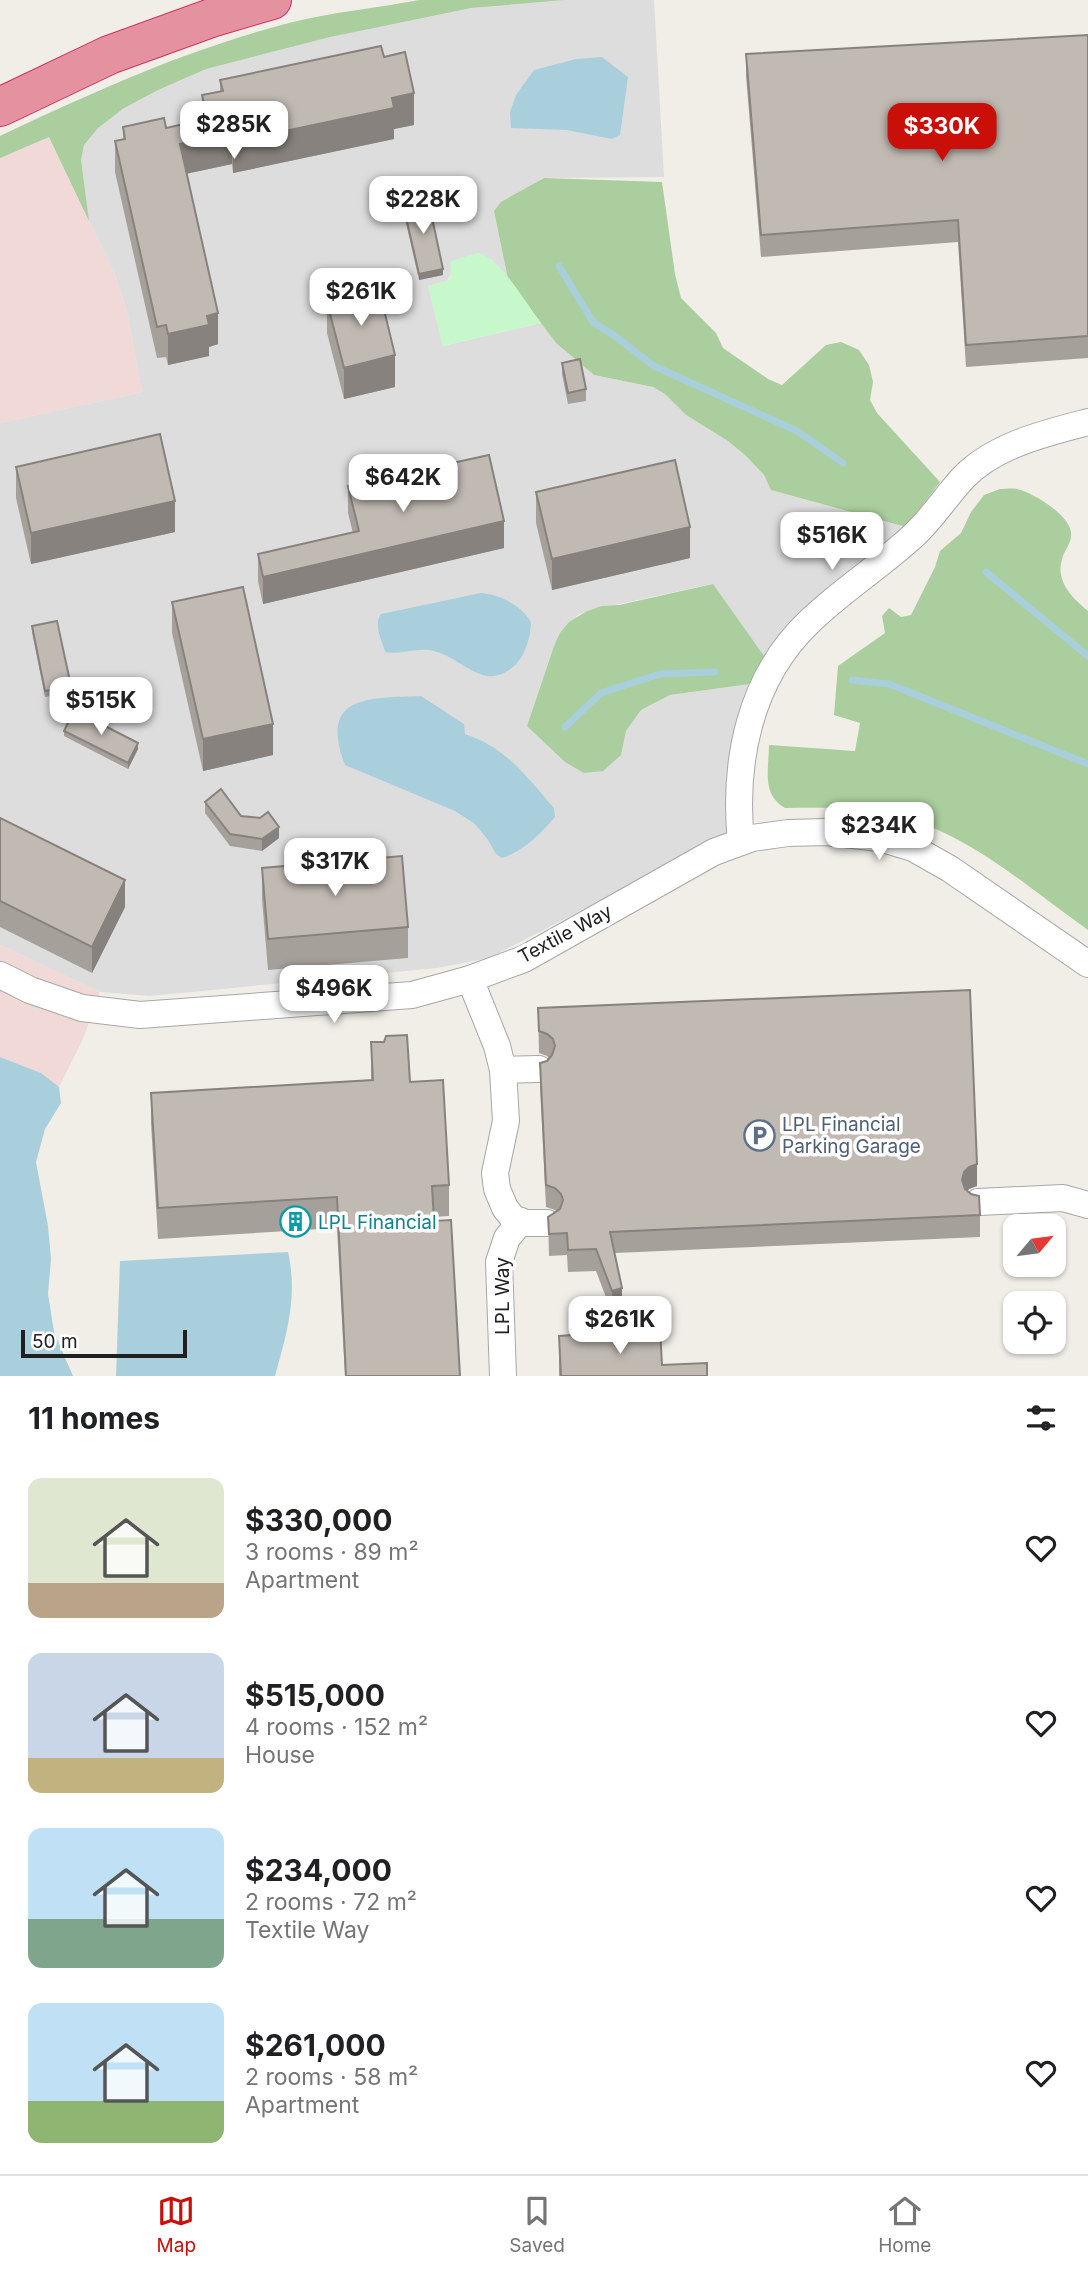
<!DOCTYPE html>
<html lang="en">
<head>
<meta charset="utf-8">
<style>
  body { margin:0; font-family:Inter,sans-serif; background:#f2f2f2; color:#202124; height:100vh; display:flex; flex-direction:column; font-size:26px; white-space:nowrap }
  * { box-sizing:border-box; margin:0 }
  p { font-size:23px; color:#757577 }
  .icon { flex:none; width:38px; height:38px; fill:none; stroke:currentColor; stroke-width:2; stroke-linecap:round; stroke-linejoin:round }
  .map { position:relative; height:1376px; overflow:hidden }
  .side { display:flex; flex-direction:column; background:#fff; flex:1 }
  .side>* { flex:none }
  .needle { width:46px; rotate:61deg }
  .buttons { position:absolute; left:1003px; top:1214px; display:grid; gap:14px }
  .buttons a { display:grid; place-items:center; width:63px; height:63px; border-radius:14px; background:#fff; box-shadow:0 2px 5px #0004; font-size:35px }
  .scale { position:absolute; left:21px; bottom:18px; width:166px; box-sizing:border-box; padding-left:7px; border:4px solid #202020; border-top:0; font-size:19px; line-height:24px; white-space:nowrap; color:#202020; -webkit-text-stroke:5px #fff; paint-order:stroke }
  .price { position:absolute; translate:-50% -60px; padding:0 16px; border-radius:14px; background:#fff; color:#222; font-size:23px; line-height:46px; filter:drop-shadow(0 2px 4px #0008) }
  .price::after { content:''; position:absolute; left:50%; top:42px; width:21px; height:16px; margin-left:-10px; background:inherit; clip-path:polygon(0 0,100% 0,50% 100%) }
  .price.on { background:#c90f08; color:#fff }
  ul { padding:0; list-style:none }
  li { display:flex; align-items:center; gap:21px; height:175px; padding:0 28px }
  li span { display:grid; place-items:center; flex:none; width:196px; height:140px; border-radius:14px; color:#555 }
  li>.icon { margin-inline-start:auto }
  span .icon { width:84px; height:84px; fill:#fffc; stroke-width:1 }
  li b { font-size:30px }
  h2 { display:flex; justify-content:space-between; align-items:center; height:84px; padding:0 28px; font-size:30px }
  .menu { display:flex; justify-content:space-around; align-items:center; height:98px; border-top:2px solid #e0e0e0; background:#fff; font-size:19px; color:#757577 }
  .menu a { display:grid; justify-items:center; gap:4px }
  .menu .on { color:#c90f08 }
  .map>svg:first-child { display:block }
  .residential { fill:#dedddd }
  .commercial { fill:#f0d9d7 }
  .forest { fill:#aace9d }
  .park { fill:#c7f8cc }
  .water { fill:#a9cfdc }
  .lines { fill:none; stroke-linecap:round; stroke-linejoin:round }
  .stream { stroke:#a9cfdc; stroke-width:7 }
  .minor-casing { stroke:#a7a7a7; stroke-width:28 }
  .highway-casing { stroke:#d52e61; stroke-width:40 }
  .minor { stroke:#fff; stroke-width:26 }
  .highway { stroke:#e4929f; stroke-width:38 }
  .wall { fill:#a6a09a }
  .shaded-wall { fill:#87827d }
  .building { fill:#c1bab3; stroke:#87827d; stroke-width:2 }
  .labels { text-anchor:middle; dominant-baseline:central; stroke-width:7; stroke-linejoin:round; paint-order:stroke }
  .street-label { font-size:19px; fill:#202020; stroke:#fff }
  .service-label { font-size:19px; fill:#4e5e75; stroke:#fff; text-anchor:start }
  .culture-label { font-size:19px; fill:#0d838f; stroke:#fff; text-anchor:start }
</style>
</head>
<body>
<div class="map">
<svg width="1088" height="1376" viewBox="0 0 1088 1376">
  <rect width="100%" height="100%" fill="#f0eee7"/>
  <path class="residential" d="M420,0H654L664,177L543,178L494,211L508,279L491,259L452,272L447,281L428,286L443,346L541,323L556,343L594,375L653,387L665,394L686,415L728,441L746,456L764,475L771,490L906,527L799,613L764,656L712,584L587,611L578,615L554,646L527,726L541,737L621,755L626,731L641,710L670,695L750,684L744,712L731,836L718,840L489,958L437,968L150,996L100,992L0,945V423L142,392L127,311L116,277L39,117L167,62L290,23Z"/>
  <g class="commercial">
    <path d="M39,117L116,277L127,311L142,392L0,423V136Z"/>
    <path d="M0,945L100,992L83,1039L59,1087L41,1073L0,1057Z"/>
  </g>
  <g class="forest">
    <path d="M420,0H564L471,8L330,37L206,69L158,90L124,108L98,128L84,145L81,160L89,221L49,137L0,158V136C93,92 188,49 289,23C331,12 377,8 420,0Z"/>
    <path d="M544,178L662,182L675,274L681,298L716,333L723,348L768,379L782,385L826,345L841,342L859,350L869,365L873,382L870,400L877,413L940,482L906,527L771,490L764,475L746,456L728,441L686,415L665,394L653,387L594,375L556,343L508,279L494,211L501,202Z"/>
    <path d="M1000,489C1005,489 1012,488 1017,489C1032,492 1074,517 1071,536C1071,543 1065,550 1063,556C1054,580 1071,597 1088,611V930C1030,889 972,836 902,817C864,806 825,808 785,808C761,794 769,769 769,745L855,751L860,723L834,715L838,666L885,633L882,616L889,608L901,617L911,615L935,567L940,551L961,533L971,512L984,495Z"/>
    <path d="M713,584L764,656L750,684L670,695L641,710L626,731L621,755L603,771L584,773L565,762L527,726L554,646L560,633L569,622L587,611L602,606L619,605Z"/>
  </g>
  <path class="park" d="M478,253C501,258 526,304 541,323L443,346L428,286L447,281L450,278L451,261Z"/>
  <g class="water">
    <path d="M602,57L628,77L620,135L612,139L567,130L511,128L510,112L516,95L534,70L576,59Z"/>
    <path d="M481,593C499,594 521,605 531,622C531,635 526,653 517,663C484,697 463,655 429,650C415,648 399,655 385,652C382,640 373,625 381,614Z"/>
    <path d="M421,696L464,724L465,734C507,748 526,776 554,808L555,817C540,834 524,851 502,858L496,854L488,840L475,824L455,811L345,765C318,695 369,698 421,696Z"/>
    <path d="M0,1057L41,1073L59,1087L61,1103L45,1129L36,1162L48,1226L51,1259L48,1294L54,1332L73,1376H0Z"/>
    <path d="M288,1252C298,1296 287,1333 275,1376H116L120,1261Z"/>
  </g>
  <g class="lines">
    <g class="stream">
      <path d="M559,266L593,322L615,336L654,366L797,431L843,463"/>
      <path d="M986,572L1088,656"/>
      <path d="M852,680L889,684L1088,764"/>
      <path d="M565,727L601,693L660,674L715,672"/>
    </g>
    <defs>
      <g id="minor">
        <path d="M741,842C733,763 749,679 809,622C841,591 879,567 912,537C932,519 945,497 964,477C995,445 1046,433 1088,422"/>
        <path d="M0,975L30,990L82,1008L140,1015L412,995L470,979L524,959L714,852L752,838L788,833L826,832L880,838L913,848L950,869L1088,964"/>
        <path d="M470,979L497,1046L503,1070L506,1121L495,1173L497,1189L505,1208L513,1218L525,1223H547"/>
        <path d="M503,1070L539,1069"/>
        <path d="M978,1202L1063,1198L1088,1205"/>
        <path d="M503,1376L499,1262L507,1238L521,1221"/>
      </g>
      <path id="highway" d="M0,107L109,55L214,17L272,0"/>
    </defs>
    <use href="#minor" class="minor-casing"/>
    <use href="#highway" class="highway-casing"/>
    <use href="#minor" class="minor"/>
    <use href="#highway" class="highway"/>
  </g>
  <g class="wall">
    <path d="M1088,35V358L966,367L958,242L761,257L746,76V54Z"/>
    <path d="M384,57L414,125L394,129V139L233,173L232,164L186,174L218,344L209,347V356L168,365L166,357L157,358L115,172V141L123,139V127L166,128L202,120V95L220,91V80Z"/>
    <path d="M403,204L443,275L419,280L403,210Z"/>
    <path d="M327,302L395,387L344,399L327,333Z"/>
    <path d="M562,363L586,389V401L568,404L562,374Z"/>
    <path d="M16,467L175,532L31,564L16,498Z"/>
    <path d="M348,486L504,548L263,604L258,581V554L353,533L348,513Z"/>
    <path d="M536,492L690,558L552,590L536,523Z"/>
    <path d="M172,602L273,755L203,771L172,633Z"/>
    <path d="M32,626L71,686V692L45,697L32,632Z"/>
    <path d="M64,731L138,749L128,769L64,736Z"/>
    <path d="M205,802L241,816L279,838L262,851L230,846L205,813Z"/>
    <path d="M0,818L125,907L92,973L0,927Z"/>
    <path d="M262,868L408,927V958L268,970L262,899Z"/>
    <path d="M538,1008L977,1186L969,1189L967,1191L980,1215V1237L615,1253L622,1310L612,1313L596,1271L568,1272L567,1255L549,1256L548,1217L557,1211L555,1210L546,1207L540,1085V1063L547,1061L549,1058L547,1056L539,1053Z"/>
    <path d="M371,1042L410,1082L449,1185V1216L434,1217L460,1376H345L337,1228L158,1239L151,1124V1093L371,1081Z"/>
    <path d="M559,1336L662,1365L707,1376H559Z"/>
  </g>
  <g class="shaded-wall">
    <path d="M414,93V125L394,129V139L233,173V142L392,98Z"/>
    <path d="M232,133V164L180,175V144Z"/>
    <path d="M443,269V275L419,280V274Z"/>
    <path d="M218,313V344L209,347V356L168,365V334L207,316Z"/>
    <path d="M395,355V387L344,399V368Z"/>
    <path d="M175,501V532L31,564V533Z"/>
    <path d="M504,521V548L263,604V577Z"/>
    <path d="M690,527V558L552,590V559Z"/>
    <path d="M273,724V755L203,771V739Z"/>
    <path d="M138,743V749L128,769V763Z"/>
    <path d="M279,827V838L262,851V839Z"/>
    <path d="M125,880V907L92,973V947Z"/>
    <path d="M977,1164V1186L969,1189L964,1194L962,1180L964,1172L969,1167Z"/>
    <path d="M622,1288V1310L612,1313V1291Z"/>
  </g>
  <g class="building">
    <path d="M1088,35V336L966,345L958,220L761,235L746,54Z"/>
    <path d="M381,46L384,57L405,52L414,93L392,98L394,108L233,142L232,133L180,144L218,313L207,316L209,325L168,334L166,325L157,327L115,141L125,139L123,127L164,118L166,128L207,119L202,95L223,91L220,80Z"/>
    <path d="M428,199L443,269L419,274L403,204Z"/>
    <path d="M379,289L395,355L344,368L327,302Z"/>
    <path d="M580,359L586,389L568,393L562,363Z"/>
    <path d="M160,434L175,501L31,533L16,467Z"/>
    <path d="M489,455L504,521L263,577L258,554L359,531L348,486Z"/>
    <path d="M675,460L690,527L552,559L536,492Z"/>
    <path d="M243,587L273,724L203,739L172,602Z"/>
    <path d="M57,621L71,686L45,691L32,626Z"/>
    <path d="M74,710L138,743L128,763L64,731Z"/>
    <path d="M221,789L241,816L260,818L268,812L279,827L262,839L230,834L205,802Z"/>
    <path d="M0,818L125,880L92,947L0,901Z"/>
    <path d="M402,856L408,927L268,939L262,868Z"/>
    <path d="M970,990L977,1164L969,1167L964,1172L962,1180L965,1189L971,1194L979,1196L980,1215L610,1232L622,1288L612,1291L596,1249L568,1250L567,1233L549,1234L548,1217L560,1209L563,1200L561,1194L555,1188L546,1185L540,1063L547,1061L552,1055L555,1046L553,1039L547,1034L539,1031L538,1008Z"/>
    <path d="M407,1035L410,1082L443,1080L449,1185L432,1186L434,1221L451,1220L460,1376H346L337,1197L158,1208L151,1093L373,1080L371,1042H384L386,1036Z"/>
    <path d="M660,1329L662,1365L707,1363V1376H561L559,1336Z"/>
  </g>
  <defs>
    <symbol id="parking-ring" viewBox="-11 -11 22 22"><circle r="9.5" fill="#fff" stroke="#5c6f8a" stroke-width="1.5"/><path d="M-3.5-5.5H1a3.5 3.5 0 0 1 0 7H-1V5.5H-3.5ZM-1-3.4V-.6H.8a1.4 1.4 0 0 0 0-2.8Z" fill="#5c6f8a"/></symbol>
    <symbol id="building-ring" viewBox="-11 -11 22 22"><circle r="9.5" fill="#fff" stroke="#0f9aa8" stroke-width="1.5"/><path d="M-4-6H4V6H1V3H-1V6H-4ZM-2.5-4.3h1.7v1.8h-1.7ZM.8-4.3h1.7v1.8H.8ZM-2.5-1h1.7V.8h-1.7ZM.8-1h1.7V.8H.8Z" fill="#0f9aa8"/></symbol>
  </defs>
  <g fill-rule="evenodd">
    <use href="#parking-ring" x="742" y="1118" width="35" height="35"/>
    <use href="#building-ring" x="278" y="1204" width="35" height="35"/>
  </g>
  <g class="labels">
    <g class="street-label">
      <text transform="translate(565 934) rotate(-28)">Textile Way</text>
      <text transform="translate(502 1296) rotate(-90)">LPL Way</text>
    </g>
    <g class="service-label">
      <text x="782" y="1124">LPL Financial<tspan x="782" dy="22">Parking Garage</tspan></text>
    </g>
    <g class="culture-label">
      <text x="318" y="1222">LPL Financial</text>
    </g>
  </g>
</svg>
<div class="buttons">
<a><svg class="needle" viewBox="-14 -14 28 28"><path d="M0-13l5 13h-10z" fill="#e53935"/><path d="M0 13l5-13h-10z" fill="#757577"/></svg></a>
<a><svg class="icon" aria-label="locate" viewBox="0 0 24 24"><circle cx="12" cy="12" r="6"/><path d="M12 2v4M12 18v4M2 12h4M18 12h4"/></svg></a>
</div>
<div class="scale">50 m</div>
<b class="price" style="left:234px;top:161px">$285K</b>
<b class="price on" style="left:942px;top:163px">$330K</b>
<b class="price" style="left:423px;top:236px">$228K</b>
<b class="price" style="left:361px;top:328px">$261K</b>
<b class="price" style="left:403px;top:514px">$642K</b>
<b class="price" style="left:832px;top:572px">$516K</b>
<b class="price" style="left:101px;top:737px">$515K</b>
<b class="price" style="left:879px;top:862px">$234K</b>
<b class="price" style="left:335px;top:898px">$317K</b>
<b class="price" style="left:334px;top:1025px">$496K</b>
<b class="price" style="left:620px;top:1356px">$261K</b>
</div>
<section class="side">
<h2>11 homes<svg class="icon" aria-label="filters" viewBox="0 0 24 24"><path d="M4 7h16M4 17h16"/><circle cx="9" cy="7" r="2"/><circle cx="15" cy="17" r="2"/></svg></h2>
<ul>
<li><span style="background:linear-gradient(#dfe7d0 75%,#b9a48a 0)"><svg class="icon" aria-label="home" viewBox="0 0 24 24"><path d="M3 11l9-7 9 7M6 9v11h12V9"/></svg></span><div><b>$330,000</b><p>3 rooms · 89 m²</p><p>Apartment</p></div><svg class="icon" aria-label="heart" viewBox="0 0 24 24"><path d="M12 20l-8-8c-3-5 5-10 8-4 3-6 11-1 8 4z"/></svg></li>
<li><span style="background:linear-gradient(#c9d6e8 75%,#c2b280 0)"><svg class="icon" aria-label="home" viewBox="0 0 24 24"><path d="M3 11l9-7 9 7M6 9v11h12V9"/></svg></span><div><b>$515,000</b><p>4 rooms · 152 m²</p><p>House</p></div><svg class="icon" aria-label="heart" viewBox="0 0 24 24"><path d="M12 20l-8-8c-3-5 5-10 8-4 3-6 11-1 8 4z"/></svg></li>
<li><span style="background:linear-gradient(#bfe0f5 65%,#7fa58c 0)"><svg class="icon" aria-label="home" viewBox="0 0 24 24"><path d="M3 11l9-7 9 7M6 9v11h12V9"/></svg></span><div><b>$234,000</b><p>2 rooms · 72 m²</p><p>Textile Way</p></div><svg class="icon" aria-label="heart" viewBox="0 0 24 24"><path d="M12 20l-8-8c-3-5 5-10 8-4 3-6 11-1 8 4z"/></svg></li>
<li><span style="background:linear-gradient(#bfe0f5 70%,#8fb573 0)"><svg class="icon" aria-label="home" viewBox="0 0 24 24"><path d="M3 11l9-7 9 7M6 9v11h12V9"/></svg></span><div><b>$261,000</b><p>2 rooms · 58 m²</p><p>Apartment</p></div><svg class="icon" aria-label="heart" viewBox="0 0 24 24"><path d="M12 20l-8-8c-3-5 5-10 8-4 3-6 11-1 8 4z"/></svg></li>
</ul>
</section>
<nav class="menu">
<a class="on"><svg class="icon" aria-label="map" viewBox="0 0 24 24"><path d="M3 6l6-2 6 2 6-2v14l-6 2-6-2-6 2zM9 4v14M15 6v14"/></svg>Map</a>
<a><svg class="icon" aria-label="saved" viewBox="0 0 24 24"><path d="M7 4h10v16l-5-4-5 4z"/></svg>Saved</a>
<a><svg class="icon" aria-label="home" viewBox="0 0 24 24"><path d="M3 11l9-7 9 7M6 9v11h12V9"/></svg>Home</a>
</nav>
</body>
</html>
